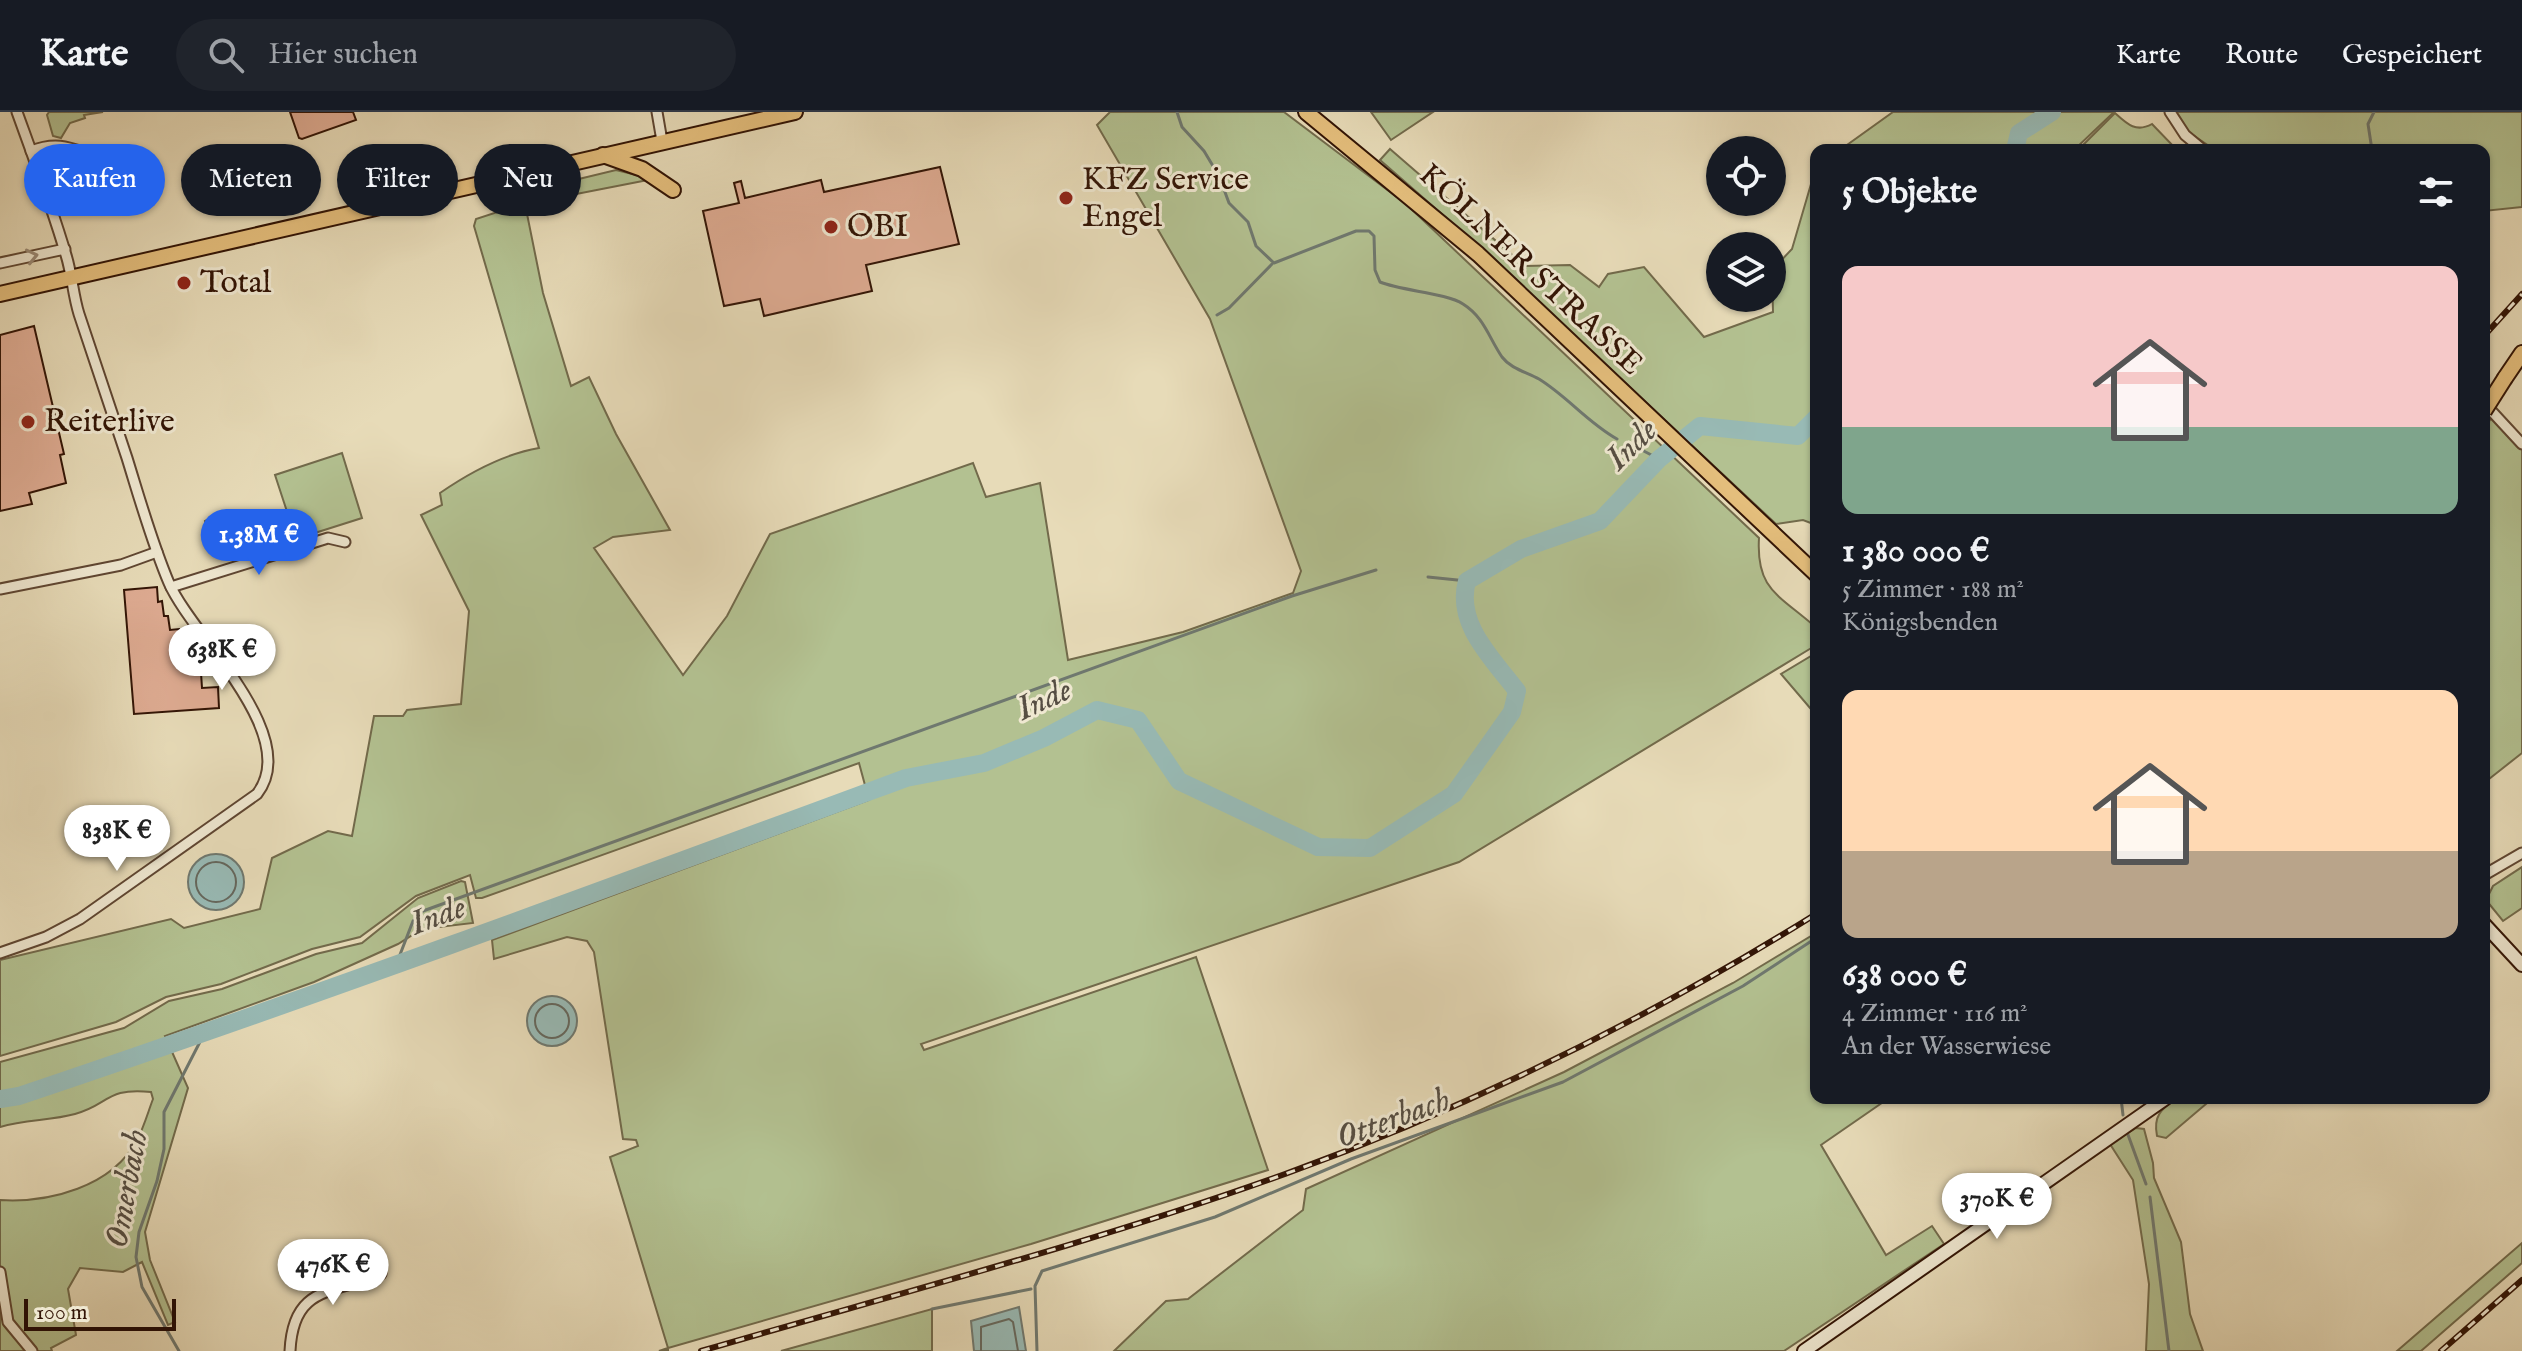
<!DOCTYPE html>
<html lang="de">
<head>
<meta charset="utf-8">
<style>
  body { margin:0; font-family:"IM FELL English",serif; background:#20242c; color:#f1f3f6; height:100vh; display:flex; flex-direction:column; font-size:30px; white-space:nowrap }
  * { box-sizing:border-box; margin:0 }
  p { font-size:26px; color:#9ea1a6 }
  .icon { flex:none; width:44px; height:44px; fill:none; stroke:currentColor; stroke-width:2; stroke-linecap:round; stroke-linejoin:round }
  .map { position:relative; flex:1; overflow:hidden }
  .panel { position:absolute; left:1810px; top:32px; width:680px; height:960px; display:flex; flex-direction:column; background:#171b24; border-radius:16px; box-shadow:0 2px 6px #0004 }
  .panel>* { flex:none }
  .hud { position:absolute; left:24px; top:32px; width:760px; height:72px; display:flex; gap:16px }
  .controls { position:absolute; left:1706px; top:24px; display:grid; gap:16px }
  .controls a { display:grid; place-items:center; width:80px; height:80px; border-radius:50%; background:#171b24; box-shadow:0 2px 6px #0004; font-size:40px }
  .scale { position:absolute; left:24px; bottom:20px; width:152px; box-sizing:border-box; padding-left:8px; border:4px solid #321405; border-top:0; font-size:22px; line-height:28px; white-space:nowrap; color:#321405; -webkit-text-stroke:6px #efe8d1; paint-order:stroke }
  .price { position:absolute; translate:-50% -68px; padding:0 18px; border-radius:28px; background:#fff; color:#222; font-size:26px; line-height:52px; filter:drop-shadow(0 2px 4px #0008) }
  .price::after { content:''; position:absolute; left:50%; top:48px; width:24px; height:18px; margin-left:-12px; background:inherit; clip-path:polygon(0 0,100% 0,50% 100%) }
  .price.selected { background:#2563eb; color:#fff }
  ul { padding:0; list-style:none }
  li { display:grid; align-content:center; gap:16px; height:424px; padding:0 32px }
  li span { display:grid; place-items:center; height:248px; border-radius:16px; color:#555 }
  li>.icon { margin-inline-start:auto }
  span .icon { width:144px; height:144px; fill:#fffc; stroke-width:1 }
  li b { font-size:34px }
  h2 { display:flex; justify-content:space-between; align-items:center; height:96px; padding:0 32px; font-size:34px }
  .chip { padding:0 28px; border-radius:36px; background:#171b24; box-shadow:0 2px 6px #0004; font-size:28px; line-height:72px }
  .chip.selected { background:#2563eb; color:#fff }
  header { display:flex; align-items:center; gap:48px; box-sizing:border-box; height:112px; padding:0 40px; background:#171b24; border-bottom:2px solid #363941 }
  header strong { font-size:38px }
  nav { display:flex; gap:44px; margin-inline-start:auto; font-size:28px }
  .search { width:560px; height:72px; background:#20242c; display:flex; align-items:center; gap:20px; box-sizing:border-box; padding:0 28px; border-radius:44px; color:#9ea1a6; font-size:30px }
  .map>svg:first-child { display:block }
  .green { fill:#b3c191; stroke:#726a4b; stroke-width:2 }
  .water { fill:#98bab5; stroke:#6f786f; stroke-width:2 }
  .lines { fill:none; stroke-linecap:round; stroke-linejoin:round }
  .shore { stroke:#65675d; stroke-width:2 }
  .stream { stroke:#6f786f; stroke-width:3 }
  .river { stroke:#98bab5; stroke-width:18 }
  .building { fill:#deab92; stroke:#321405; stroke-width:2 }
  .street-casing { stroke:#5f4632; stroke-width:13 }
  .secondary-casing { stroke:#321405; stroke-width:16 }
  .primary-casing { stroke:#321405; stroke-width:18 }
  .street { stroke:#efe8d1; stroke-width:9 }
  .secondary { stroke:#efe8d1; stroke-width:12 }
  .primary { stroke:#e4be7c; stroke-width:14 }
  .rail-casing { stroke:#321405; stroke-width:6 }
  .rail { stroke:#efe8d1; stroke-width:3; stroke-dasharray:9; stroke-linecap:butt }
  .primary-bridge-casing { stroke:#321405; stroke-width:18; stroke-linecap:butt }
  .primary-bridge { stroke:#e4be7c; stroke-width:14 }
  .oneway { stroke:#9a8975 }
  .poi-dot { fill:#8f2418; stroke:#efe8d1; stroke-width:3 }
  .labels { text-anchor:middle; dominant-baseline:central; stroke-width:6; stroke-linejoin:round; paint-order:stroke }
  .poi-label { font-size:32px; fill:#321405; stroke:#efe8d1; text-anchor:start }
  .street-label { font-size:32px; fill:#321405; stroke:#efe8d1 }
  .water-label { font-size:34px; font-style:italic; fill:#564e43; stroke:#efe8d1 }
</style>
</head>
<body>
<header>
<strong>Karte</strong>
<div class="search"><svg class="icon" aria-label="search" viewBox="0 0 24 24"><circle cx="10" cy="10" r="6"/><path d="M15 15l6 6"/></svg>Hier suchen</div>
<nav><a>Karte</a><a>Route</a><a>Gespeichert</a></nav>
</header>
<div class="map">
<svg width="2522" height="1239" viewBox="0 0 2522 1239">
  <rect width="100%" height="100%" fill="#e7dbb8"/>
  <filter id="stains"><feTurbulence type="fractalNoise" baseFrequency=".0025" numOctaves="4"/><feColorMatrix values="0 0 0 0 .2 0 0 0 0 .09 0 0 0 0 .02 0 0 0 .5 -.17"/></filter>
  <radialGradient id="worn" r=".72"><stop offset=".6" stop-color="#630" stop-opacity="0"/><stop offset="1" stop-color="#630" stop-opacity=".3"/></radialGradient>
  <g class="green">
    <path d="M49,0H103L84,3L85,6L70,11L61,26L53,24L47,3Z"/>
    <path d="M1110,0H1284L1406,92L1759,426C1756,476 1777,482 1812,512L1816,519L1813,535L1459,750L921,932L924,938L1196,845L1268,1058L1031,1132L668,1236V1239H659L668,1236L610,1045L638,1034L636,1028L623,1027L594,840L587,829L567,825L494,847L492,828L869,688L859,651L482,786H476L470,763L416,784L360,825L312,837L221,872L166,885L116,910L0,944V848L171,807L184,816L260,797L272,746L328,719L352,724L374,604H403L407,598L461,592L469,499L421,403L442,393L440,381C469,361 504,342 539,336L474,114L476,107L510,96L505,77L558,72L616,58L653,67L525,92L543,181L571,274L589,265L616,322L670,418L613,425L594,436L683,563L727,504L770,422L973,351L986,385L1040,371L1068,548L1183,520L1293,481L1301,459L1210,207L1097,13Z"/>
    <path d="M1371,0H1433L1391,28Z"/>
    <path d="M1893,0H2114L2074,38H1840Z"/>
    <path d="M2174,0H2522V95L2484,99V38H2215L2187,19Z"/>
    <path d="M2115,1C2127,12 2136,21 2152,12L2177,38H2078Z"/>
    <path d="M1390,37L1525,154L1570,153L1599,175L1608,162L1644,155L1704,225L1773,200L1772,158L1792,137L1816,55V413L1803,408L1776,412L1483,138L1380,48Z"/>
    <path d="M2492,305L2522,337V641L2484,671V317Z"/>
    <path d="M342,341L362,406L296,427L275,363Z"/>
    <path d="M225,399L237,436L218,442L217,438L212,437L205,409Z"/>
    <path d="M1816,541V603L1781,562Z"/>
    <path d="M2522,755V796L2503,809L2486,788L2493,774Z"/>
    <path d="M461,769L465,770L473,811L422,817L398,832L314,870L165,924L188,976L145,1120L150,1148L175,1210L168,1213L142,1150L123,1160L80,1156L68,1177L76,1223L51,1236L52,1239H0V1088C49,1091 112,1075 137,1028C144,1015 148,1000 153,987L151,980C106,975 109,993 75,1002C50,1009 25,1007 0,1015V950L124,916L169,889L222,877L316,842L362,831L418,786Z"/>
    <path d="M1816,821V986H1889L1821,1033L1886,1143L1932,1114L1944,1132L1784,1239H1114L1166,1189L1188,1187L1303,1098L1306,1077L1564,960L1733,871Z"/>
    <path d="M2177,986H2213L2166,1026L2157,1024C2153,1004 2161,997 2177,986Z"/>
    <path d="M2136,1016L2144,1017L2153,1051L2154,1066L2181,1130L2190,1202L2203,1239H2146L2149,1172L2133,1068L2110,1032Z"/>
    <path d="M2522,1131V1151L2421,1239H2397Z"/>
    <path d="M932,1197V1239H781Z"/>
  </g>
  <g class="water">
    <circle cx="216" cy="770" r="28"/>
    <circle cx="552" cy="909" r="25"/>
    <path d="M1019,1195L1026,1239H974L971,1209Z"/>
  </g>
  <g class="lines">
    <g class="shore">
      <circle cx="216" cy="770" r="20"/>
      <circle cx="552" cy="909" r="17"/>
      <path d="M981,1239V1215L1009,1207L1013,1210L1018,1239"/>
    </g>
    <g class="stream">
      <path d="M1177,0L1182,15L1204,39L1219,64L1229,91L1248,110L1256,134L1274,151L1356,119H1369L1374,124L1375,158L1380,170C1402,179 1446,181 1463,192C1484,205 1489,226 1502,245C1511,257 1527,260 1539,267C1568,285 1587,310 1617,327"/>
      <path d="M2372,38L2368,12L2374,0"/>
      <path d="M1217,203L1229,196L1272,152"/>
      <path d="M1638,336L1659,347"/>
      <path d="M1428,465L1467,469"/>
      <path d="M396,853L413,809L423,799L1292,484L1376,458"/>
      <path d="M2121,986L2123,1003"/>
      <path d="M2127,1020L2146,1072"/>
      <path d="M2150,1085L2169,1239"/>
      <path d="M932,1197L1031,1177"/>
      <path d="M179,1239L142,1175L136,1145L139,1120L157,1069L164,1037V1000L204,922"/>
      <path d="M1037,1239L1035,1174L1042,1159L1215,1105L1351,1047L1563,970L1743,874L1816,826"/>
    </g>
    <g class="river">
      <path d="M2015,38L2019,21L2052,0"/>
      <path d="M0,987L19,984C317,884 611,775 906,666L984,651L1044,626L1097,598L1138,608L1179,669L1318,735L1370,736L1454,682L1512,600L1517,579C1493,547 1455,512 1467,469L1521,437L1600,409L1659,347L1700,314L1798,324L1816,306"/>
    </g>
  </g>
  <g class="building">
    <path d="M290,0H353L356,8L302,27L299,26Z"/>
    <path d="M940,55L959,132L866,153L872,179L764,204L760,187L724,194L703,99L739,91L734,71L741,69L745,86L821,68L824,80Z"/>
    <path d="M34,214L64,342L60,343L66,371L29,381L32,392L0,399V223Z"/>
    <path d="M157,475L158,490L162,489L164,504H168L170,518L179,517L180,532L189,531L191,546L200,545L202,576L218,575L219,596L134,602L124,478Z"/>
  </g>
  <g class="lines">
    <defs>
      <g id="street">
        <path d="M657,0L662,29"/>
        <path d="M2170,0L2185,23L2203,38"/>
        <path d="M31,39C64,26 77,41 109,48"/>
        <path d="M0,151L65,137"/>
        <path d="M2484,291L2522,332"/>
        <path d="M171,475L328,426L345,430"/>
        <path d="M0,477L121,453L157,440"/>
        <path d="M2484,763L2522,741"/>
        <path d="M0,841L46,825L80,807L257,682C303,623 192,524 169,471C152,431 140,388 127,346C111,298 95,250 79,202C73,183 72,162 66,143C52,95 34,47 17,0"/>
        <path d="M0,1160L8,1210L32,1239"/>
        <path d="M290,1239C293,1174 331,1182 381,1162"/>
      </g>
      <g id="secondary">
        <path d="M2484,812L2522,853"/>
        <path d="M1804,1239L2166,986"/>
      </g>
      <g id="primary">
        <path d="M1306,0L1478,142L1816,462"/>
        <path d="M603,43L642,57L673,78"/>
        <path d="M0,182L795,0"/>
        <path d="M2505,266L2522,241"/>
      </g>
    </defs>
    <use href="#street" class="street-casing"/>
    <use href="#secondary" class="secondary-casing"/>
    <use href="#primary" class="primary-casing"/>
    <use href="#street" class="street"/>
    <use href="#secondary" class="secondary"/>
    <use href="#primary" class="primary"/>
    <defs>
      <g id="rail">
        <path d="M2484,224L2522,182"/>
        <path d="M701,1239C896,1182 1093,1131 1285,1062C1470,995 1649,906 1816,802"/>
        <path d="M2441,1239L2522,1168"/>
      </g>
    </defs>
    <use href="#rail" class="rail-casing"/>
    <use href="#rail" class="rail"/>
    <defs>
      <path id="primary-bridge" d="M2484,299L2505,266"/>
    </defs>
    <use href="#primary-bridge" class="primary-bridge-casing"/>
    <use href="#primary-bridge" class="primary-bridge"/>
  </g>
  <defs><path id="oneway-chevron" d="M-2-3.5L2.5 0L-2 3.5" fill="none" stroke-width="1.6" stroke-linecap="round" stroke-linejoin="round" transform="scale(2)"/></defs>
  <use class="oneway" href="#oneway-chevron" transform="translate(32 144) rotate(-13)"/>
  <g class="poi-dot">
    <circle cx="1066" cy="86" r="8"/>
    <circle cx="831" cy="115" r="8"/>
    <circle cx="184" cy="171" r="8"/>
    <circle cx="28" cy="310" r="8"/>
  </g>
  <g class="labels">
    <g class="poi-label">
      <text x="1082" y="68">KFZ Service<tspan x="1082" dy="37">Engel</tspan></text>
      <text x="847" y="115">OBI</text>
      <text x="200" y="171">Total</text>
      <text x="44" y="310">Reiterlive</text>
    </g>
    <g class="street-label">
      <text transform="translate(1530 158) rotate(43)">KÖLNER STRASSE</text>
    </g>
    <g class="water-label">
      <text transform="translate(1632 333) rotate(-44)">Inde</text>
      <text transform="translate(1044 588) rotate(-24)">Inde</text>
      <text transform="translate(438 804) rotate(-20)">Inde</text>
      <text transform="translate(1393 1007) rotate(-20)">Otterbach</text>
      <text transform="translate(127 1077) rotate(-80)">Omerbach</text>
    </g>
  </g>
  <rect width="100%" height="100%" filter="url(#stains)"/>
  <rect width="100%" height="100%" fill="url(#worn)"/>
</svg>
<div class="controls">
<a><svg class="icon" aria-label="locate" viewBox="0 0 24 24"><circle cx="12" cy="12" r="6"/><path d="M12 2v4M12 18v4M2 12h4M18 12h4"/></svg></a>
<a><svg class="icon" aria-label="layers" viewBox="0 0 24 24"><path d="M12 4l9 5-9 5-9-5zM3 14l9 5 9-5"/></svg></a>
</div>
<div class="scale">100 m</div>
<b class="price selected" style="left:259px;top:465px">1.38M €</b>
<b class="price" style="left:222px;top:580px">638K €</b>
<b class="price" style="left:117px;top:761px">838K €</b>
<b class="price" style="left:1997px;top:1129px">370K €</b>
<b class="price" style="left:333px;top:1195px">476K €</b>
<div class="hud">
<a class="chip selected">Kaufen</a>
<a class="chip">Mieten</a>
<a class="chip">Filter</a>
<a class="chip">Neu</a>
</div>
<section class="panel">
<h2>5 Objekte<svg class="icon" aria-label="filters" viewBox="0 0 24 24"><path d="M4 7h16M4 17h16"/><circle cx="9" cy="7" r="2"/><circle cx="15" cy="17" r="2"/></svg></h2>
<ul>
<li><span style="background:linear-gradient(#f6c9c9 65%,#7fa58c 0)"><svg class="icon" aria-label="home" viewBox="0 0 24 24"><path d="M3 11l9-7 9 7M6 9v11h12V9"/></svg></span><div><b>1 380 000 €</b><p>5 Zimmer · 188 m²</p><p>Königsbenden</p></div></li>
<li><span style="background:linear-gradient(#ffd9b3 65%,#b9a48a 0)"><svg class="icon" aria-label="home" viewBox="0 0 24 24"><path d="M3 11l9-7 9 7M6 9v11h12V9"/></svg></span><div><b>638 000 €</b><p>4 Zimmer · 116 m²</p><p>An der Wasserwiese</p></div></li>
</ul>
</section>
</div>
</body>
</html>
